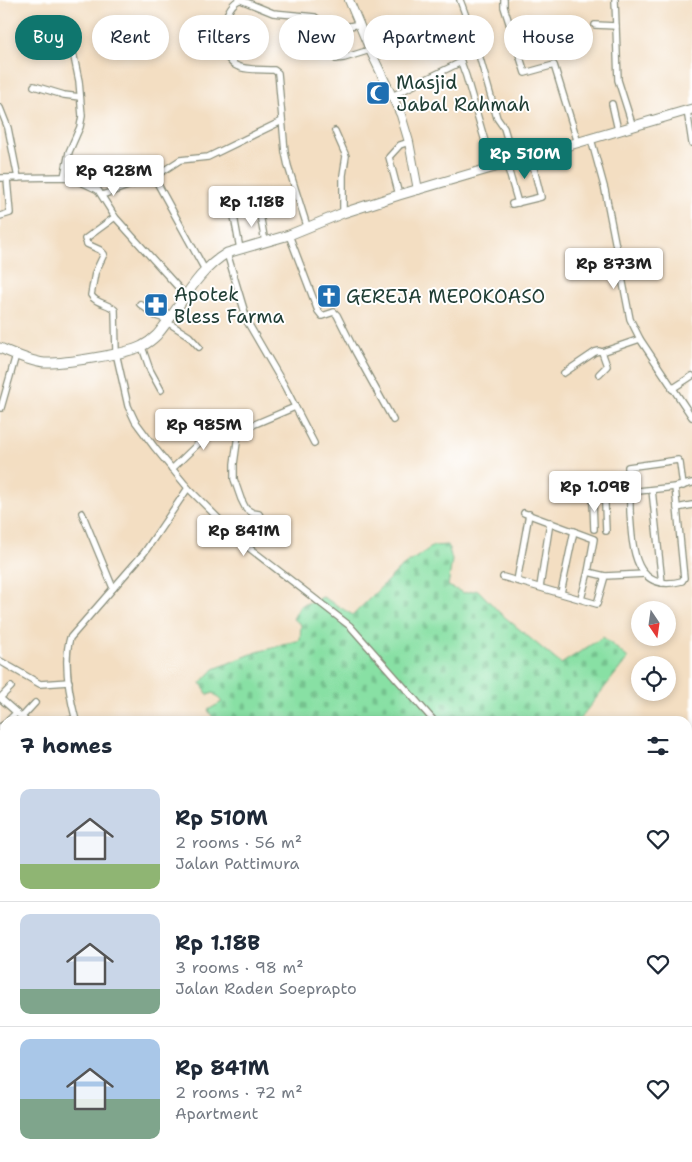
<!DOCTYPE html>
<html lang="en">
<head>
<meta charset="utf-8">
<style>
  body { margin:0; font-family:"Shantell Sans",sans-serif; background:#f6f6f7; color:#1f2937; height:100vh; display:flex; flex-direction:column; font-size:19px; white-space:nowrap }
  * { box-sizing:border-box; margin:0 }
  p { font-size:16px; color:#747a83 }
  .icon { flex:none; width:28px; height:28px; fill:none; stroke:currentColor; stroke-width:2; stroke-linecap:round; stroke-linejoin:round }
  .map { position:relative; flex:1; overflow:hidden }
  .details { position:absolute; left:0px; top:716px; width:692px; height:446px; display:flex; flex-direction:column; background:#fff; border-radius:15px 15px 0 0; box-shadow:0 2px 8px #0003 }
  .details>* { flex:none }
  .guide { position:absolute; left:15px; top:15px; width:662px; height:45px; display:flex; gap:10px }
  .needle { width:32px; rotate:167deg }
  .fabs { position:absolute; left:631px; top:601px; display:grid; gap:10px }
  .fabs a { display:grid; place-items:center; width:45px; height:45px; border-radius:50%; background:#fff; box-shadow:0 2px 8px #0003; font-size:25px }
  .price { position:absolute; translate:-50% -42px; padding:0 11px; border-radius:5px; background:#fff; color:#222; font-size:16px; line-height:32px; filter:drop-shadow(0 1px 2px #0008) }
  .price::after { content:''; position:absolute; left:50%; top:30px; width:15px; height:11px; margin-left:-8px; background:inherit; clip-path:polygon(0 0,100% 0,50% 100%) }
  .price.current { background:#0f766e; color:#fff }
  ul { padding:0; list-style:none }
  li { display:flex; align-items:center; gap:15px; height:125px; padding:0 20px }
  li+li { border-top:1px solid #e0e1e3 }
  li span { display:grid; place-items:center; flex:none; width:140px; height:100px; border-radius:10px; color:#555 }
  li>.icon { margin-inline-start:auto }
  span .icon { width:60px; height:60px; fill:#fffc; stroke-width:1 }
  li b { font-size:21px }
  h2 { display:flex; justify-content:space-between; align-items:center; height:60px; padding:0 20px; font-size:21px }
  .tag { padding:0 18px; border-radius:22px; background:#fff; box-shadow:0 2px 8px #0003; font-size:18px; line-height:45px }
  .tag.current { background:#0f766e; color:#fff }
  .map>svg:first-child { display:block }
  .cemetery { fill:url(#cemetery-stones); stroke:#548e6c }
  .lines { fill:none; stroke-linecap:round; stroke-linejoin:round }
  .minor-casing { stroke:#898e7b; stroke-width:8 }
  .tertiary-casing { stroke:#898e7b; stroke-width:9 }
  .secondary-casing { stroke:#898e7b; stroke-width:10 }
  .trunk-casing { stroke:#898e7b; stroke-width:11 }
  .minor { stroke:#fff; stroke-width:5.5 }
  .tertiary { stroke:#fff; stroke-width:7 }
  .secondary { stroke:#fff; stroke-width:8 }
  .trunk { stroke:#fff; stroke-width:9 }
  .labels { text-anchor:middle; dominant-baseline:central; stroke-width:4; stroke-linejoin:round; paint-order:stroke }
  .poi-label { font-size:19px; fill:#1f3d34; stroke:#fff; text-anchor:start }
</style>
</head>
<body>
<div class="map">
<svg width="692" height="1162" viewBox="0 0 692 1162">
  <defs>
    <pattern id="cemetery-stones" width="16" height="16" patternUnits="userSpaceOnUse" patternTransform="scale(1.25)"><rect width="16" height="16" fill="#88e0a4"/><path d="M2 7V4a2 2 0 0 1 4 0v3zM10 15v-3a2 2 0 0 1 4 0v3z" fill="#75c18e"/></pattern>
  </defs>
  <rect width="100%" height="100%" fill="#fff"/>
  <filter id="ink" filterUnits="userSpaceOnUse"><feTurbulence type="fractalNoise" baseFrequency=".02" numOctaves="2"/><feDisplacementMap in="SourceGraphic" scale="10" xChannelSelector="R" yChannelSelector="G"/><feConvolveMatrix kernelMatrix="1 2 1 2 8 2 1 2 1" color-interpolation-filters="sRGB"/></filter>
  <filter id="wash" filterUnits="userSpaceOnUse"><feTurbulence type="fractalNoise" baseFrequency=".0096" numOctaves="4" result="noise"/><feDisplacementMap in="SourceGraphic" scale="20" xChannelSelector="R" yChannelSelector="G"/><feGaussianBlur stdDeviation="1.12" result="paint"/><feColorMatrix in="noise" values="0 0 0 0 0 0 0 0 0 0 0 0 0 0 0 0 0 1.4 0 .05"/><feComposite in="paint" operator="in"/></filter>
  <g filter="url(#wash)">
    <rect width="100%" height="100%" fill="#f3dec2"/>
    <path class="cemetery" d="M448,545L452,560L448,586L464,593L478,590L500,613L561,664L603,637L628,658L578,721H215L208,710L222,702L213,693L208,695L201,683L214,669L254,653L300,640L301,624L293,619L300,606L323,597L353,615L399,569L433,546Z"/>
  </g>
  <g filter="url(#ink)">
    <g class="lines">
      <defs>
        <g id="minor">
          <path d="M239,0C221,9 216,54 235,65C245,71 262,69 274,70L278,73L285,152L288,166L307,226"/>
          <path d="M241,0L273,13L315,17L329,30L360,24"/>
          <path d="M460,0L475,41L497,118L504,128L514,162"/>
          <path d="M504,0V7L525,73L554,65L578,143"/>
          <path d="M615,0L618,80L633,127"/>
          <path d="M595,25L616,26"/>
          <path d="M326,30L332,54L336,59L344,58L370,50"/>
          <path d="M475,41L456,48L466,76L493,169"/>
          <path d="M34,86L64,95L80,97"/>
          <path d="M392,96L461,62"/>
          <path d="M612,104L618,130"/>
          <path d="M0,108L8,128L18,178"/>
          <path d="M687,110L692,143"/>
          <path d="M335,131L346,156L343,175V213"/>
          <path d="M591,139L605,190L630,319L640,339L692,417"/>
          <path d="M507,165L518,203"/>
          <path d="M64,177L69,152L80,127L82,116L79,81L69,33"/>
          <path d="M154,177L205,270"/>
          <path d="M0,178L64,177L83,183L98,190L115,217L185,295"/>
          <path d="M102,195L154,177L180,160L208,157L282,121"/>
          <path d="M399,195L389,157L400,145L409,142"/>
          <path d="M231,200L240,249"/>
          <path d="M512,204L541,197L531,157"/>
          <path d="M259,209L265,242"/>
          <path d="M0,216L10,213L7,179"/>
          <path d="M115,217L85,239L87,244L100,250L104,254L95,273L91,295C96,304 108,303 115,310L116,353L128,406L135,421L155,448L188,488L244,544L350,626L434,721"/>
          <path d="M289,235L318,311L322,316L334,312L337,315L356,353L393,420"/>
          <path d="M227,253L248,323L284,385L314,443"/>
          <path d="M140,304L156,316L169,320"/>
          <path d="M167,322L189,336L199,347"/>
          <path d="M142,347L150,370L161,390"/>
          <path d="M564,373L595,352L599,351L602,352L640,339"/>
          <path d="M599,374L607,366L602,352"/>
          <path d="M672,389L692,376"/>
          <path d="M1,408L16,355"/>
          <path d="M172,469L204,438L220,434L238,435"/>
          <path d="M592,475L594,529"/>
          <path d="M604,478L606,531"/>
          <path d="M675,487L684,578L682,581C633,594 632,545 630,511C630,496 629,482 628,467L678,460L680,463L683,486"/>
          <path d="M652,490L662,583"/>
          <path d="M584,497L675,487L692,483"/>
          <path d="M677,508L692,505"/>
          <path d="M82,513L113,588"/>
          <path d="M524,513L594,539L588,572L605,576"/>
          <path d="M244,544L257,531L262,520L259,514L253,513L246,509L241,499L234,479V464L238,435L248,427L295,407"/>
          <path d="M503,577L597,604L605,576L645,574"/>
          <path d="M517,581L529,514"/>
          <path d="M540,587L550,522"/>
          <path d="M561,593L574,531"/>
          <path d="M581,599L588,572"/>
          <path d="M0,661L40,684L69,682"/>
          <path d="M0,698L26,721"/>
          <path d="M0,698L11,687"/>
          <path d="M22,717L35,703"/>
          <path d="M8,721L16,713"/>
          <path d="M66,721L75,719"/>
          <path d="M76,721C70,698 63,661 70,638L144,553L188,488"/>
          <path d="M0,727L5,724"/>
          <path d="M0,747L5,741"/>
          <path d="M688,837L692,840"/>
          <path d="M0,856H5"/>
          <path d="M0,883H5"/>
          <path d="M0,908H5"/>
          <path d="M0,932H5"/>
          <path d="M688,936L692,935"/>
          <path d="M0,960H5"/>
          <path d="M688,969L691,967"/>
          <path d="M0,982H5"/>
          <path d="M0,1111H5"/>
          <path d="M27,1158L28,1162"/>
          <path d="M311,1158L317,1162"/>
          <path d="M61,1162L63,1158"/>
          <path d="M101,1162L105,1158"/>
          <path d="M256,1162L261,1158"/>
        </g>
        <g id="tertiary">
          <path d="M0,1149H5"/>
          <path d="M45,1158L55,1162"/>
        </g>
        <path id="secondary" d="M349,0L370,50L401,115L409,142L418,190"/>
        <path id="trunk" d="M0,348C14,354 29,361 44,363C61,364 127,354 142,346C148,343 153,339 157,335C181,307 195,272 227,253L289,235L343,213L399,195L692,109"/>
      </defs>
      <use href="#minor" class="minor-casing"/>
      <use href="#tertiary" class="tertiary-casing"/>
      <use href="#secondary" class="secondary-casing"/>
      <use href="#trunk" class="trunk-casing"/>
      <use href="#minor" class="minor"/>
      <use href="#tertiary" class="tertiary"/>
      <use href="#secondary" class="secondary"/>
      <use href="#trunk" class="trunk"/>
    </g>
  </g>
  <defs>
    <symbol id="mosque-square" viewBox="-11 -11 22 22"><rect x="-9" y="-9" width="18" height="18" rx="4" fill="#1f6fb2" stroke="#fff"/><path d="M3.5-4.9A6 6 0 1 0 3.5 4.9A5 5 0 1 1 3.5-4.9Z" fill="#fff"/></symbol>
    <symbol id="church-square" viewBox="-11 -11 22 22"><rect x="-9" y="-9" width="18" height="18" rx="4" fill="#1f6fb2" stroke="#fff"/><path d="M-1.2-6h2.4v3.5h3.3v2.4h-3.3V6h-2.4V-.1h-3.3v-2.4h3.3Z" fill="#fff"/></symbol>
    <symbol id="pharmacy-square" viewBox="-11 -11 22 22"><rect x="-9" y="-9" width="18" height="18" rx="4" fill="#1f6fb2" stroke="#fff"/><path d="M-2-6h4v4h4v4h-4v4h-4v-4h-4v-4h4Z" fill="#fff"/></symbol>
  </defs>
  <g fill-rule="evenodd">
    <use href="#mosque-square" x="364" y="79" width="28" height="28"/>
    <use href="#church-square" x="315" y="282" width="28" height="28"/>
    <use href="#pharmacy-square" x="142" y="291" width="28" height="28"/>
  </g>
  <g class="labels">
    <g class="poi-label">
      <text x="396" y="82">Masjid<tspan x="396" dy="22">Jabal Rahmah</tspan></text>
      <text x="174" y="294">Apotek<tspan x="174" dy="22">Bless Farma</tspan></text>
      <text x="346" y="296">GEREJA MEPOKOASO</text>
    </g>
  </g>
</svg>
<div class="fabs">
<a><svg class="needle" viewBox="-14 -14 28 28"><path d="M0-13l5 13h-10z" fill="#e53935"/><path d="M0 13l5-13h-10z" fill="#747a83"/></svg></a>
<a><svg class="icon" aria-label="locate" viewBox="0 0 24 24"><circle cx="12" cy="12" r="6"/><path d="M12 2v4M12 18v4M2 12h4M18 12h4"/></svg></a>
</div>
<b class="price current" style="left:525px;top:180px">Rp 510M</b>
<b class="price" style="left:114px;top:197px">Rp 928M</b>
<b class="price" style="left:252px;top:228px">Rp 1.18B</b>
<b class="price" style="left:614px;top:290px">Rp 873M</b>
<b class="price" style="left:204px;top:451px">Rp 985M</b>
<b class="price" style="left:595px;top:513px">Rp 1.09B</b>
<b class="price" style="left:244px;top:557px">Rp 841M</b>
<div class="guide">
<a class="tag current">Buy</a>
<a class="tag">Rent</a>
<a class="tag">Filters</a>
<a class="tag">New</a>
<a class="tag">Apartment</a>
<a class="tag">House</a>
</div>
<section class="details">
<h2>7 homes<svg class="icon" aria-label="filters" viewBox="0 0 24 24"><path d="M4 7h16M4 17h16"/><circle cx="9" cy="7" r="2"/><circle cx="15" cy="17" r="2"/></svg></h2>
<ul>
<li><span style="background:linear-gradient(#c9d6e8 75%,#8fb573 0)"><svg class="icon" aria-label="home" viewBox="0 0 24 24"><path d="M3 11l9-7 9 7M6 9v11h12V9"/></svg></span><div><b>Rp 510M</b><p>2 rooms · 56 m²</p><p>Jalan Pattimura</p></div><svg class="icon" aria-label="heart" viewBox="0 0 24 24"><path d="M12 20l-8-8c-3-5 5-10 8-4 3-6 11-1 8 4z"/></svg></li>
<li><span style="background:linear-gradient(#c9d6e8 75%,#7fa58c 0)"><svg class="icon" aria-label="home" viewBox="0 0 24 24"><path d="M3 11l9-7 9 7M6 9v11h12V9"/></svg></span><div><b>Rp 1.18B</b><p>3 rooms · 98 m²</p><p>Jalan Raden Soeprapto</p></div><svg class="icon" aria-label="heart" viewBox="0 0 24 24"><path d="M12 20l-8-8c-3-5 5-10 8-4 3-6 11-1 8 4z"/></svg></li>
<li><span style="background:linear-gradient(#a9c7e8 60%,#7fa58c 0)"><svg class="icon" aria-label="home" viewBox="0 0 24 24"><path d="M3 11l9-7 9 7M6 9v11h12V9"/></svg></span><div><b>Rp 841M</b><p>2 rooms · 72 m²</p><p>Apartment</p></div><svg class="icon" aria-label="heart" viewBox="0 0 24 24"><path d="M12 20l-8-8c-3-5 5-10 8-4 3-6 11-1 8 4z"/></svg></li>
</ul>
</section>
</div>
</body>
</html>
